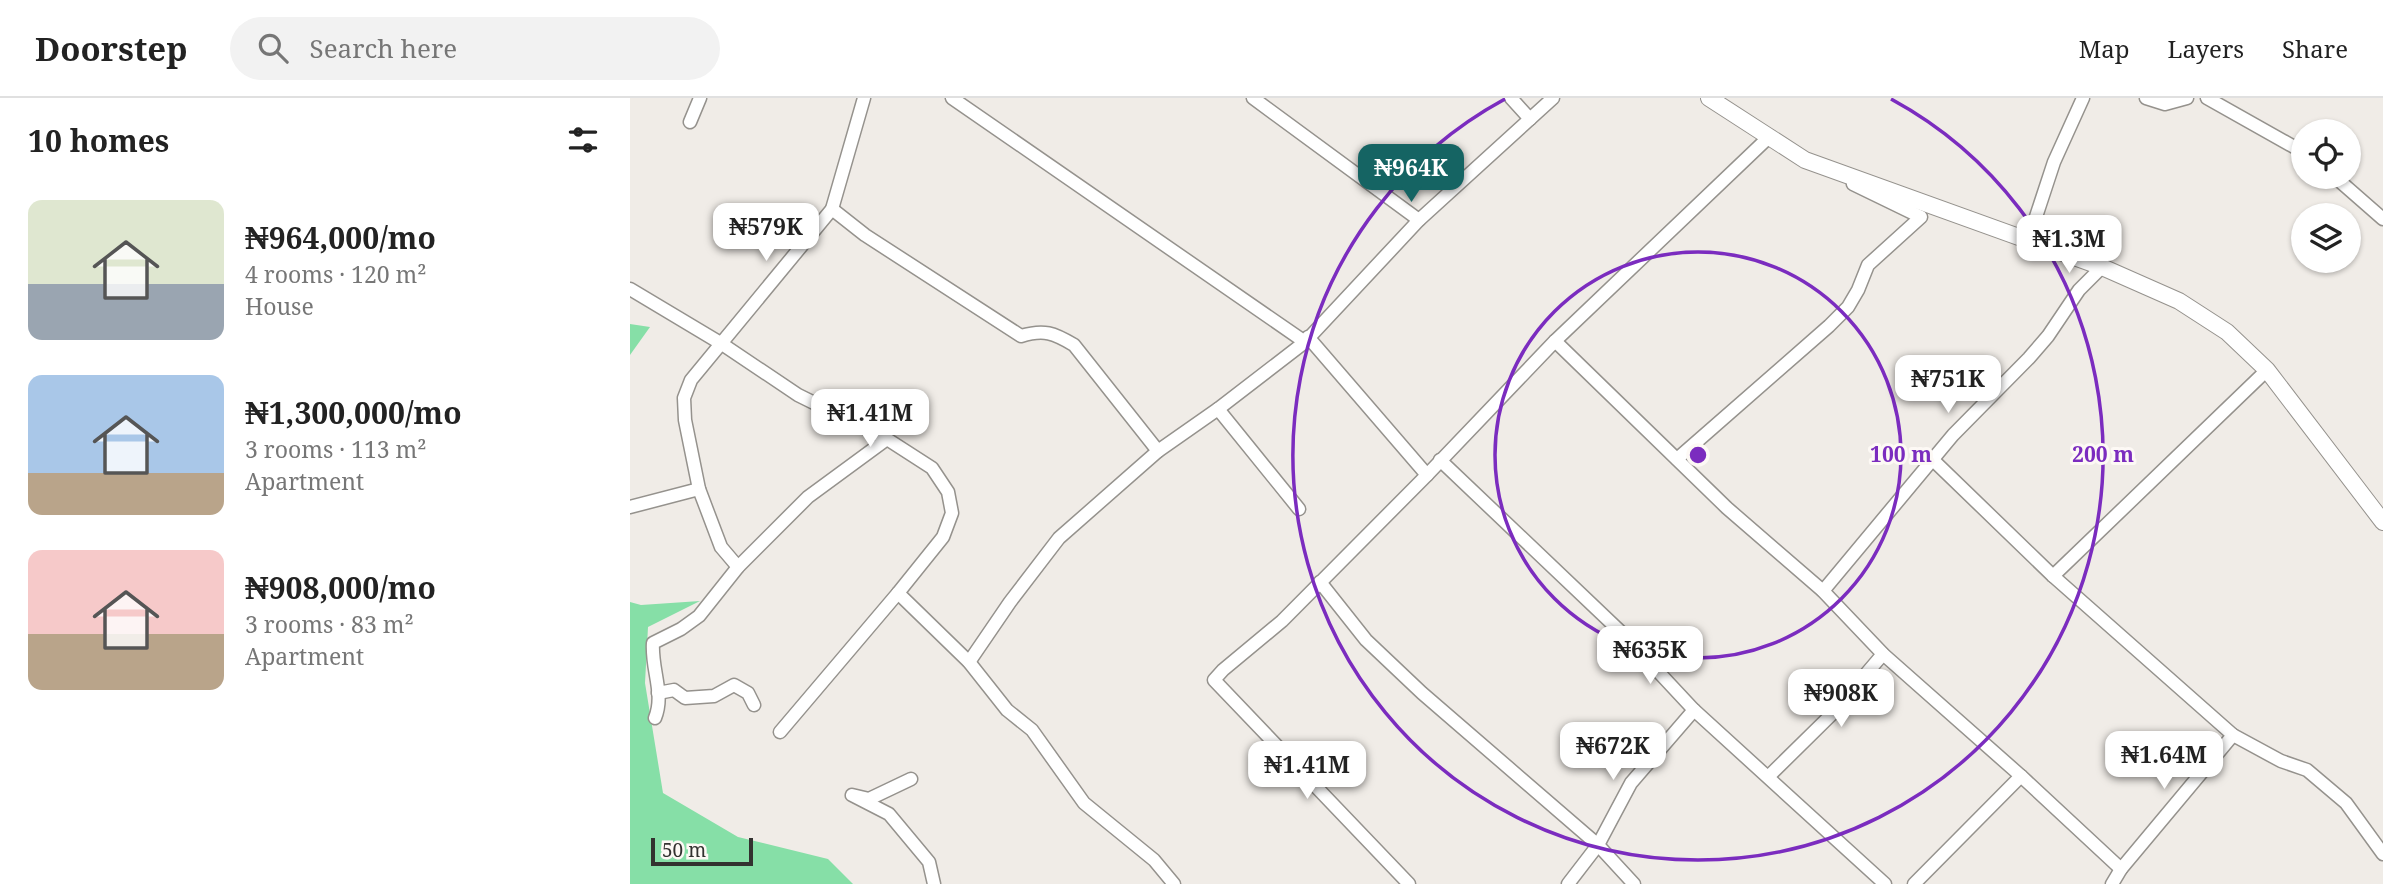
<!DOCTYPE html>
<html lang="en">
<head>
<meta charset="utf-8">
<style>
  body { margin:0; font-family:"Noto Serif",serif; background:#f2f2f2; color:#222; height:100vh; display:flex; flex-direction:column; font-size:26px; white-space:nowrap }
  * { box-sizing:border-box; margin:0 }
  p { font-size:23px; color:#767676 }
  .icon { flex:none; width:38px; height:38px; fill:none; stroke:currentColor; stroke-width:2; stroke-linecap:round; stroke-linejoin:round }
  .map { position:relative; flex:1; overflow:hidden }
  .details { display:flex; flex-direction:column; background:#fff; width:630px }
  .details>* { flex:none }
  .tools { position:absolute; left:1661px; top:21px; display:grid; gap:14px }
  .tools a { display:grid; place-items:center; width:70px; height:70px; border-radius:50%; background:#fff; box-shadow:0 2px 5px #0004; font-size:35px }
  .scale { position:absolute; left:21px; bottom:18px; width:102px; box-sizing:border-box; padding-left:7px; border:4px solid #333230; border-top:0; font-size:19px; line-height:24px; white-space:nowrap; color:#333230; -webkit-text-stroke:5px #fdf9f5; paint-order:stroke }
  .price { position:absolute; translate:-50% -60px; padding:0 16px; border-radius:14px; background:#fff; color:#222; font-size:23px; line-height:46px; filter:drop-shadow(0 2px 4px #0008) }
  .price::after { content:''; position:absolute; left:50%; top:42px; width:21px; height:16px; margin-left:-10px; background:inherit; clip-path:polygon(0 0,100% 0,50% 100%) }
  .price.current { background:#156463; color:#fff }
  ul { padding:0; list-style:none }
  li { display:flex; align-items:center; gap:21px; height:175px; padding:0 28px }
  li span { display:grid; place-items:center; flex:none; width:196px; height:140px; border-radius:14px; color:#555 }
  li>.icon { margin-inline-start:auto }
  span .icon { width:84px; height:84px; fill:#fffc; stroke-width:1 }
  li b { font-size:30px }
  h2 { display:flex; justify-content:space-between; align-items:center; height:84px; padding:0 28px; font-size:30px }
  header { display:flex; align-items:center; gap:42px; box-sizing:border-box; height:98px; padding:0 35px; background:#fff; border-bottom:2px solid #e0e0e0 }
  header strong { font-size:33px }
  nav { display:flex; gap:38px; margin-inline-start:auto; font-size:24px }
  .search { width:490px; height:63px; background:#f2f2f2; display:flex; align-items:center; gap:18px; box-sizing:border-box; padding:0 24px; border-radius:38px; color:#767676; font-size:26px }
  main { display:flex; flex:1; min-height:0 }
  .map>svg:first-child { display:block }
  .green { fill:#86dfa7 }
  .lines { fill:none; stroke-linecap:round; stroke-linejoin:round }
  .minor-casing { stroke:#95928d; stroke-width:15 }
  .tertiary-casing { stroke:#95928d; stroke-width:18 }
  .minor { stroke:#fff; stroke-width:12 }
  .tertiary { stroke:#fff; stroke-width:16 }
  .ring { fill:none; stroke:#7b2cbf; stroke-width:3.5 }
  .centre { fill:#7b2cbf; stroke:#fdf9f5; stroke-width:3.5 }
  .ring-label { font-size:21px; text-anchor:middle; font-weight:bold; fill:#7b2cbf; stroke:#fdf9f5; stroke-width:6; stroke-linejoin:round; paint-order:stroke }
</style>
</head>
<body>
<header>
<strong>Doorstep</strong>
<div class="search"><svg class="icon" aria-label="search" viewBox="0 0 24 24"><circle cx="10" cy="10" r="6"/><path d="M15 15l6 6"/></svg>Search here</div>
<nav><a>Map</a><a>Layers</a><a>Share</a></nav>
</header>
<main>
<section class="details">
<h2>10 homes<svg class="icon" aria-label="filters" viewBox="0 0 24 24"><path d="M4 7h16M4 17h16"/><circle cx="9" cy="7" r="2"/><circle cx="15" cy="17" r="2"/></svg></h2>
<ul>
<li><span style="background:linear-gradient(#dfe7d0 60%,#9aa5b1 0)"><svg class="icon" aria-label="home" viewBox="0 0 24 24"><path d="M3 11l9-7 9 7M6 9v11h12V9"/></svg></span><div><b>₦964,000/mo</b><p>4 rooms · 120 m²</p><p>House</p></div></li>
<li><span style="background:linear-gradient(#a9c7e8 70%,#b9a48a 0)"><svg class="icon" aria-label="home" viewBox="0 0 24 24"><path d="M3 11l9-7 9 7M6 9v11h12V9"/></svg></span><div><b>₦1,300,000/mo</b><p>3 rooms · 113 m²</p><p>Apartment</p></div></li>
<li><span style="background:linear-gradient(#f6c9c9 60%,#b9a48a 0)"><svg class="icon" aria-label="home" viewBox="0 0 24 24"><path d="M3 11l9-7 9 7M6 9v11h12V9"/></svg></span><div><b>₦908,000/mo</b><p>3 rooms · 83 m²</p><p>Apartment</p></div></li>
</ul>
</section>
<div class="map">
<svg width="1753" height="786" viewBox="0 0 1753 786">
  <rect width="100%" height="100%" fill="#f0ece7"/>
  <g class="green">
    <path d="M0,226L20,229L0,257Z"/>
    <path d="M70,503L18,529L15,585L33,695L108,739L198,761L223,786H0V504L11,507Z"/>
  </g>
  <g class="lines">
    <defs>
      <g id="minor">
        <path d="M322,0L675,244"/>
        <path d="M623,0L789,122"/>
        <path d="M881,0L900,21"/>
        <path d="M1516,0L1535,6L1557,0"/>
        <path d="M1577,0L1673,54"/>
        <path d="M60,24L70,0"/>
        <path d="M1705,79L1753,121"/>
        <path d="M202,111L235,137L391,238C414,231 424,235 444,247L528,353"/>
        <path d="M1398,143L1424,64L1453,0"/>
        <path d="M0,191L92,246L168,297L257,341L302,370L318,394L322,415L313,439L268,495L150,634"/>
        <path d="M678,239L797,377"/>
        <path d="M925,243L1097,410L1193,493L1253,556L1391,678L1491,771"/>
        <path d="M588,311L669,411"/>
        <path d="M1047,361L1199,228L1218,209L1228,192L1238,167L1291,119L1223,86"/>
        <path d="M1302,361L1423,478L1603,637L1651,663L1677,672L1716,705L1753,756"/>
        <path d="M810,362L994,537L1064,612L1255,786"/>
        <path d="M0,409L69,391"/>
        <path d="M108,469L91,449L69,391L55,322L54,300L61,282L202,111L234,0"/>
        <path d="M1423,478L1637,272"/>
        <path d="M690,484L736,542L792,595L968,747L1004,786"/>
        <path d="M1193,493L1323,337L1399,260L1418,238L1449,192L1472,169"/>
        <path d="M268,495L339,564L377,612L402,632L454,705L524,762L544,786"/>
        <path d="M339,564L380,504L429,440L528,353L588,311L675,244L789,122L923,0"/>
        <path d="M28,595L44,592L55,600L84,598L104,587L118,595L124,607"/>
        <path d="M25,620C35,596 21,571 23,545L51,531L69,518L108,469L178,399L257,341"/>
        <path d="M1139,678L1202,616L1253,556"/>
        <path d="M281,681L239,701L222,697L259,716L299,764L304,786"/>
        <path d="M779,786L584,582L593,572L652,523L797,377L925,243L1140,38"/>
        <path d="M938,786L968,747L1001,685L1064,612"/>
        <path d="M1284,786L1391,678"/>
        <path d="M1482,786L1491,771L1603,637"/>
      </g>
      <path id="tertiary" d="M1079,0L1175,62L1472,169L1549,203L1597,234L1637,272L1753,424"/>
    </defs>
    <use href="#minor" class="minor-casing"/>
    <use href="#tertiary" class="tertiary-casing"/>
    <use href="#minor" class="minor"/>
    <use href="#tertiary" class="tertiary"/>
  </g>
  <g class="ring">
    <circle cx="1068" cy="357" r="203"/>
    <path d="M1261 1A405 405 0 1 1 875 1"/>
  </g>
  <circle cx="1068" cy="357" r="10" class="centre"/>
  <g class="ring-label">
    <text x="1271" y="364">100 m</text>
    <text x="1473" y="364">200 m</text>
  </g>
</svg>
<div class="tools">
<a><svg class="icon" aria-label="locate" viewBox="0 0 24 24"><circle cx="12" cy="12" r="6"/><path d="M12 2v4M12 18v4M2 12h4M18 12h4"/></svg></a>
<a><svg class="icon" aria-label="layers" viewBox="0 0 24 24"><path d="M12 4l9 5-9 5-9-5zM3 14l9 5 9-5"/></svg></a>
</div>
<div class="scale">50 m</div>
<b class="price current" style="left:781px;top:106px">₦964K</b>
<b class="price" style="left:136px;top:165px">₦579K</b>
<b class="price" style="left:1439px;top:177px">₦1.3M</b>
<b class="price" style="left:1318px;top:317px">₦751K</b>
<b class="price" style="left:240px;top:351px">₦1.41M</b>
<b class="price" style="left:1020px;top:588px">₦635K</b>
<b class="price" style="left:1211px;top:631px">₦908K</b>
<b class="price" style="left:983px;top:684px">₦672K</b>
<b class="price" style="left:1534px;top:693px">₦1.64M</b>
<b class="price" style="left:677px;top:703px">₦1.41M</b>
</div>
</main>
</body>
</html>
